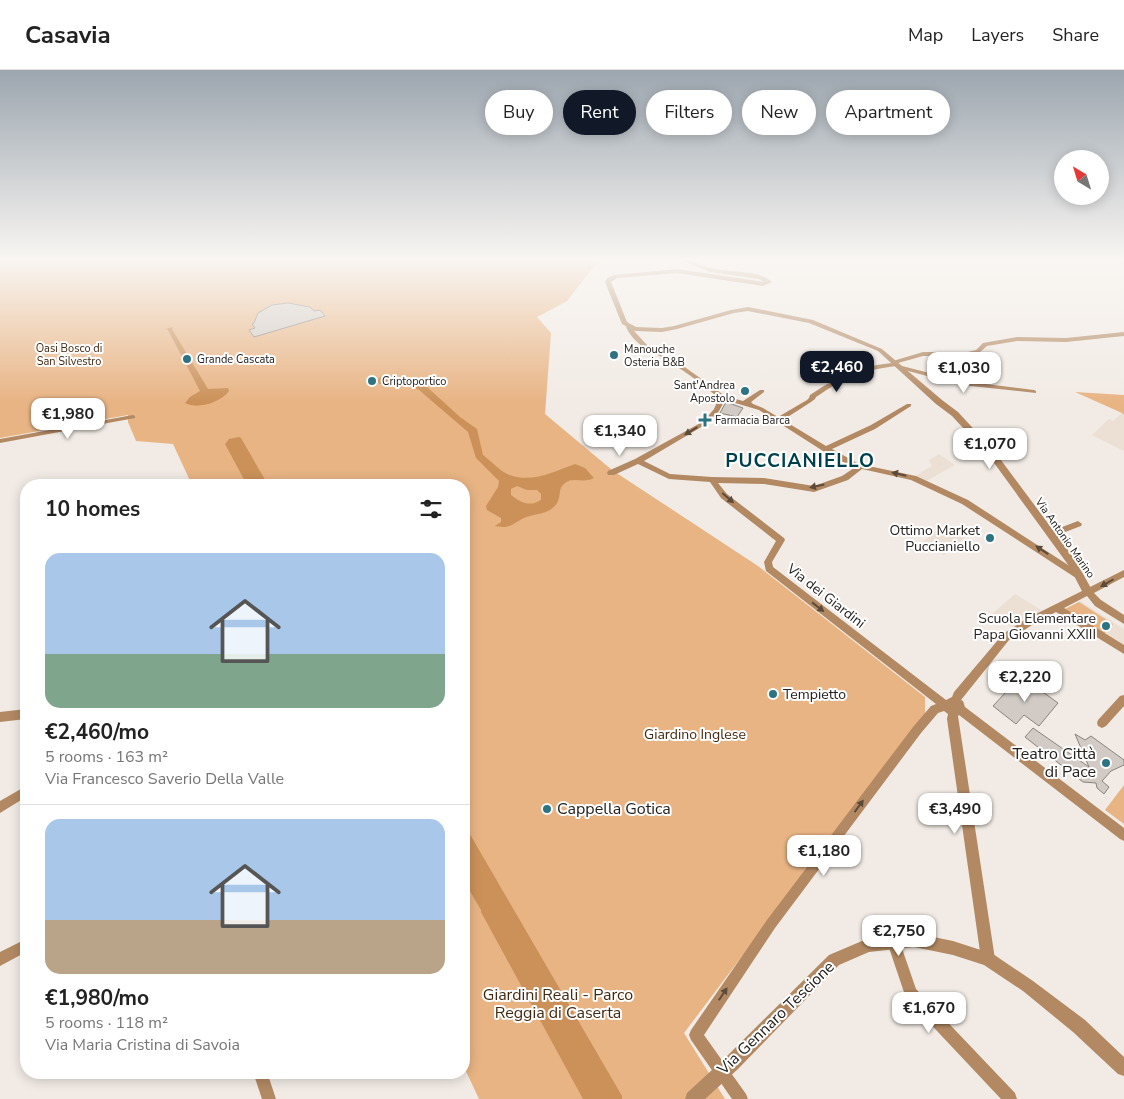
<!DOCTYPE html>
<html lang="en">
<head>
<meta charset="utf-8">
<style>
  body { margin:0; font-family:"Nunito Sans",sans-serif; background:#f2f2f2; color:#222; height:100vh; display:flex; flex-direction:column; font-size:19px; white-space:nowrap }
  * { box-sizing:border-box; margin:0 }
  p { font-size:16px; color:#767676 }
  .icon { flex:none; width:28px; height:28px; fill:none; stroke:currentColor; stroke-width:2; stroke-linecap:round; stroke-linejoin:round }
  .map { position:relative; flex:1; overflow:hidden }
  .side { position:absolute; left:20px; top:409px; width:450px; height:600px; display:flex; flex-direction:column; background:#fff; border-radius:20px; box-shadow:0 2px 12px #0003 }
  .side>* { flex:none }
  .top-card { position:absolute; left:485px; top:20px; width:475px; height:45px; display:flex; gap:10px }
  .needle { width:32px; rotate:322deg }
  .controls { position:absolute; left:1054px; top:80px; display:grid; gap:10px }
  .controls a { display:grid; place-items:center; width:55px; height:55px; border-radius:50%; background:#fff; box-shadow:0 2px 12px #0003; font-size:25px }
  .price { position:absolute; translate:-50% -42px; padding:0 11px; border-radius:10px; background:#fff; color:#222; font-size:16px; line-height:32px; filter:drop-shadow(0 1px 2px #0008) }
  .price::after { content:''; position:absolute; left:50%; top:30px; width:15px; height:11px; margin-left:-8px; background:inherit; clip-path:polygon(0 0,100% 0,50% 100%) }
  .price.on { background:#111827; color:#fff }
  ul { padding:0; list-style:none }
  li { display:grid; align-content:center; gap:10px; height:265px; padding:0 25px }
  li+li { border-top:1px solid #e0e0e0 }
  li span { display:grid; place-items:center; height:155px; border-radius:15px; color:#555 }
  li>.icon { margin-inline-start:auto }
  span .icon { width:90px; height:90px; fill:#fffc; stroke-width:1 }
  li b { font-size:21px }
  h2 { display:flex; justify-content:space-between; align-items:center; height:60px; padding:0 25px; font-size:21px }
  .chip { padding:0 18px; border-radius:22px; background:#fff; box-shadow:0 2px 12px #0003; font-size:18px; line-height:45px }
  .chip.on { background:#111827; color:#fff }
  header { display:flex; align-items:center; gap:30px; box-sizing:border-box; height:70px; padding:0 25px; background:#fff; border-bottom:1px solid #e0e0e0 }
  header strong { font-size:24px }
  nav { display:flex; gap:28px; margin-inline-start:auto; font-size:18px }
  .map>svg:first-child { display:block }
  .built { fill:#ecdfd3 }
  .green { fill:#e8b484 }
  .water { fill:#cb9159; fill-rule:evenodd }
  .building { fill:#d2cbc5; stroke:#89837d }
  .lines { fill:none; stroke-linecap:round; stroke-linejoin:round }
  .minor { fill:#b28963; fill-rule:evenodd }
  .tertiary { fill:#b28963; fill-rule:evenodd }
  .oneway { fill:#5c4a3a }
  .poi-dot { fill:#2d7381; stroke:#fff; stroke-width:2 }
  .labels { text-anchor:middle; dominant-baseline:central; stroke-width:4; stroke-linejoin:round; paint-order:stroke }
  .far-park-label { font-size:11px; fill:#422911; stroke:#fff }
  .far-poi-label { font-size:11px; fill:#23201e; stroke:#fff; text-anchor:start }
  .far-street-label { font-size:11px; fill:#23201e; stroke:#fff }
  .poi-label { font-size:14px; fill:#23201e; stroke:#fff; text-anchor:end }
  .street-label { font-size:14px; fill:#23201e; stroke:#fff }
  .park-label { font-size:14px; fill:#422911; stroke:#fff }
  .near-poi-label { font-size:16px; fill:#23201e; stroke:#fff; text-anchor:end }
  .near-park-label { font-size:16px; fill:#422911; stroke:#fff }
  .near-street-label { font-size:16px; fill:#23201e; stroke:#fff }
  .district-label { font-size:19px; font-weight:bold; letter-spacing:1px; fill:#00404c; stroke:#fff }
</style>
</head>
<body>
<header>
<strong>Casavia</strong>
<nav><a>Map</a><a>Layers</a><a>Share</a></nav>
</header>
<div class="map">
<svg width="1124" height="1029" viewBox="0 0 1124 1029">
  <rect width="100%" height="100%" fill="#f2ebe5"/>
  <g class="built">
    <path d="M1122,343L1124,345V381L1092,365L1109,349L1113,351Z"/>
    <path d="M939,384L955,395L926,411L915,406L932,396L929,390Z"/>
    <path d="M942,456L964,468L944,485L923,472Z"/>
    <path d="M1015,524L1046,543L1016,560L992,544Z"/>
    <path d="M1080,531L1124,559V577L1065,539Z"/>
  </g>
  <g class="green">
    <path d="M0,188H604L587,205L567,231L537,247L551,263L545,344L612,400L758,496L925,627V644L684,963L725,1029H479L464,997V415H192L173,374L136,371L128,352V345L0,368Z"/>
    <path d="M1075,322L1124,325V345L1122,343Z"/>
    <path d="M1079,532L1113,554L1104,564L1065,539Z"/>
    <path d="M1124,715V754L1105,740Z"/>
  </g>
  <g class="water">
    <path d="M173,257L172,259L208,319L228,318L229,321C221,332 198,340 185,333L190,327L200,321L168,260L165,259Z"/>
    <path d="M387,306L417,312L426,316L460,347L477,359L483,385C491,391 499,400 507,404C531,414 553,402 575,394L585,398L594,408C582,414 574,406 565,413C558,418 561,424 558,431C552,445 535,443 524,448C512,454 510,459 495,456L501,452V448L487,440L486,436L498,417L499,411L476,388L468,362L419,320L410,316L380,314L376,311L380,307ZM517,416L527,420H537L541,424V430C530,437 521,433 511,425V419Z"/>
    <path d="M239,367L241,368L268,415H247L225,374L229,369Z"/>
    <path d="M464,754L622,1026V1029H583L481,842V840L464,811Z"/>
  </g>
  <g class="building">
    <path d="M288,233L310,237L314,241L320,240L325,246L254,267L249,260L255,258L252,254L254,253L258,243L272,235Z"/>
    <path d="M726,332L743,338L737,347L720,343Z"/>
    <path d="M1021,606L1058,633L1039,656L1024,645L1016,654L993,636Z"/>
    <path d="M1033,658L1089,697L1075,664L1085,670L1091,666L1124,690V695L1111,701L1102,711L1109,717L1104,724L1097,718L1096,713L1083,712L1025,667Z"/>
  </g>
  <g class="lines">
    <g class="minor">
      <path d="M627,256H631L635,262L648,276L675,290L725,326L743,331L760,320H764V322L751,332L753,334L763,338L778,347L807,330L809,328L810,325C837,307 859,296 892,293L893,291L923,282H968L976,280L983,273L1017,267L1066,268L1124,262V266L1066,272L1017,271L987,276L980,282L969,286H923L898,293V295L961,311L1034,320L1036,321V323L961,315L897,298V296C861,300 846,307 816,327L815,329L811,332L783,350L826,376L871,355L907,334H911V336L875,359L832,379L859,394L916,406L968,430L1082,504L1083,506L1082,508H1076L962,434L911,410L862,399L848,410L814,422L764,414L718,413L727,424L784,468L785,470L772,492L773,497L946,630L952,627L954,622L1003,564L1026,549L1124,500V507L1094,523L1101,530L1124,545V554L1095,536L1087,526L1064,538L1124,575V584L1056,542L1032,555L1009,570L961,630L963,631L965,637L1124,758V771L1120,769L959,645L958,646L995,889L993,894L988,896L983,894L981,889L947,649L948,644L944,641L938,643L921,663L775,858L704,965L746,1024L748,1029H732L691,970L689,965L691,960L767,850L913,657L931,636L936,634L766,501L764,492L776,471L721,428L710,412L669,409L638,394L614,405H608L607,403L608,401L635,389L704,351L714,339L719,328C704,316 688,303 671,293C654,281 636,278 626,257ZM725,330L759,340L823,381L854,398L842,406L814,416L764,408L712,407L670,404L644,391L708,353L719,341Z"/>
      <path d="M133,345L135,346V348L0,373V369Z"/>
      <path d="M1078,451L1082,454L1081,456L1052,467L1048,464L1049,462Z"/>
      <path d="M1124,625V636L1106,656L1102,658L1098,656L1097,653L1098,650L1120,626Z"/>
      <path d="M26,639V649L0,652V642Z"/>
      <path d="M26,716V727L0,743V731Z"/>
      <path d="M893,866L898,867L916,919L1015,1023L1017,1029H1001L906,928L887,872L888,867Z"/>
      <path d="M26,869V882L0,896V882Z"/>
      <path d="M253,1002H267L276,1029H262Z"/>
    </g>
    <g class="tertiary">
      <path d="M676,188C689,188 699,195 711,198C730,204 756,198 772,212L763,216L677,203L617,208L611,212L627,252L636,257L662,258L674,256L731,240L748,237L813,250L882,279L942,330L958,342L995,382L1076,491L1093,522L1092,525H1084L1069,496L989,386L952,346L936,334L878,281L809,253L748,241L734,243L677,259L662,262L635,261L622,254L605,212L607,208L614,205L677,199L764,212L759,209L710,202Z"/>
      <path d="M914,863L953,871L993,884L1033,911L1085,950L1124,987V1006L1118,1004L1073,962L1023,921L984,895L953,885L914,877L869,882L839,895L738,999L705,1029H685L687,1023L726,987L829,885L869,868Z"/>
    </g>
  </g>
  <defs><path id="oneway-solid" d="M-6-.8H1V-3.2L6.5 0L1 3.2V.8H-6Z" transform="scale(1.25)"/></defs>
  <g class="oneway">
    <use href="#oneway-solid" transform="translate(691 361) rotate(149)"/>
    <use href="#oneway-solid" transform="translate(899 404) rotate(-167)"/>
    <use href="#oneway-solid" transform="translate(817 416) rotate(168)"/>
    <use href="#oneway-solid" transform="translate(728 428) rotate(41)"/>
    <use href="#oneway-solid" transform="translate(1042 480) rotate(-147)"/>
    <use href="#oneway-solid" transform="translate(1107 513) rotate(150)"/>
    <use href="#oneway-solid" transform="translate(818 537) rotate(38)"/>
    <use href="#oneway-solid" transform="translate(859 736) rotate(-54)"/>
    <use href="#oneway-solid" transform="translate(723 924) rotate(-56)"/>
  </g>
  <linearGradient id="sky" x2="0" y2="1"><stop stop-color="#9ca6af"/><stop offset="0.57" stop-color="#f9f6f3"/><stop offset="1" stop-color="#f9f6f3" stop-opacity="0"/></linearGradient>
  <rect width="1124" height="332" fill="url(#sky)"/>
  <g class="poi-dot">
    <circle cx="614" cy="285" r="5"/>
    <circle cx="187" cy="289" r="5"/>
    <circle cx="372" cy="311" r="5"/>
    <circle cx="745" cy="321" r="5"/>
    <path d="M702.5 342.5h5v5h5v5h-5v5h-5v-5h-5v-5h5z"/>
    <circle cx="990" cy="468" r="5"/>
    <circle cx="1106" cy="556" r="5"/>
    <circle cx="773" cy="624" r="5"/>
    <circle cx="1106" cy="693" r="5"/>
    <circle cx="547" cy="739" r="5"/>
  </g>
  <g class="labels">
    <g class="far-park-label">
      <text x="69" y="278">Oasi Bosco di<tspan x="69" dy="13">San Silvestro</tspan></text>
    </g>
    <g class="far-poi-label">
      <text x="624" y="279">Manouche<tspan x="624" dy="13">Osteria B&amp;B</tspan></text>
      <text x="197" y="289">Grande Cascata</text>
      <text x="382" y="311">Criptoportico</text>
      <text x="735" y="315" text-anchor="end">Sant'Andrea<tspan x="735" dy="13">Apostolo</tspan></text>
      <text x="715" y="350">Farmacia Barca</text>
    </g>
    <g class="far-street-label">
      <text transform="translate(1065 468) rotate(55)">Via Antonio Marino</text>
    </g>
    <g class="poi-label">
      <text x="980" y="460">Ottimo Market<tspan x="980" dy="16">Puccianiello</tspan></text>
      <text x="1096" y="548">Scuola Elementare<tspan x="1096" dy="16">Papa Giovanni XXIII</tspan></text>
      <text x="783" y="624" text-anchor="start">Tempietto</text>
    </g>
    <g class="street-label">
      <text transform="translate(826 526) rotate(38)">Via dei Giardini</text>
    </g>
    <g class="park-label">
      <text x="695" y="664">Giardino Inglese</text>
    </g>
    <g class="near-poi-label">
      <text x="1096" y="684">Teatro Città<tspan x="1096" dy="18">di Pace</tspan></text>
      <text x="557" y="739" text-anchor="start">Cappella Gotica</text>
    </g>
    <g class="near-park-label">
      <text x="558" y="925">Giardini Reali - Parco<tspan x="558" dy="18">Reggia di Caserta</tspan></text>
    </g>
    <g class="near-street-label">
      <text transform="translate(776 948) rotate(-44)">Via Gennaro Tescione</text>
    </g>
    <g class="district-label">
      <text x="800" y="391">PUCCIANIELLO</text>
    </g>
  </g>
</svg>
<div class="controls">
<a><svg class="needle" viewBox="-14 -14 28 28"><path d="M0-13l5 13h-10z" fill="#e53935"/><path d="M0 13l5-13h-10z" fill="#767676"/></svg></a>
</div>
<b class="price on" style="left:837px;top:323px">€2,460</b>
<b class="price" style="left:964px;top:324px">€1,030</b>
<b class="price" style="left:68px;top:370px">€1,980</b>
<b class="price" style="left:620px;top:387px">€1,340</b>
<b class="price" style="left:990px;top:400px">€1,070</b>
<b class="price" style="left:1025px;top:633px">€2,220</b>
<b class="price" style="left:955px;top:765px">€3,490</b>
<b class="price" style="left:824px;top:807px">€1,180</b>
<b class="price" style="left:899px;top:887px">€2,750</b>
<b class="price" style="left:929px;top:964px">€1,670</b>
<div class="top-card">
<a class="chip">Buy</a>
<a class="chip on">Rent</a>
<a class="chip">Filters</a>
<a class="chip">New</a>
<a class="chip">Apartment</a>
</div>
<section class="side">
<h2>10 homes<svg class="icon" aria-label="filters" viewBox="0 0 24 24"><path d="M4 7h16M4 17h16"/><circle cx="9" cy="7" r="2"/><circle cx="15" cy="17" r="2"/></svg></h2>
<ul>
<li><span style="background:linear-gradient(#a9c7e8 65%,#7fa58c 0)"><svg class="icon" aria-label="home" viewBox="0 0 24 24"><path d="M3 11l9-7 9 7M6 9v11h12V9"/></svg></span><div><b>€2,460/mo</b><p>5 rooms · 163 m²</p><p>Via Francesco Saverio Della Valle</p></div></li>
<li><span style="background:linear-gradient(#a9c7e8 65%,#b9a48a 0)"><svg class="icon" aria-label="home" viewBox="0 0 24 24"><path d="M3 11l9-7 9 7M6 9v11h12V9"/></svg></span><div><b>€1,980/mo</b><p>5 rooms · 118 m²</p><p>Via Maria Cristina di Savoia</p></div></li>
</ul>
</section>
</div>
</body>
</html>
